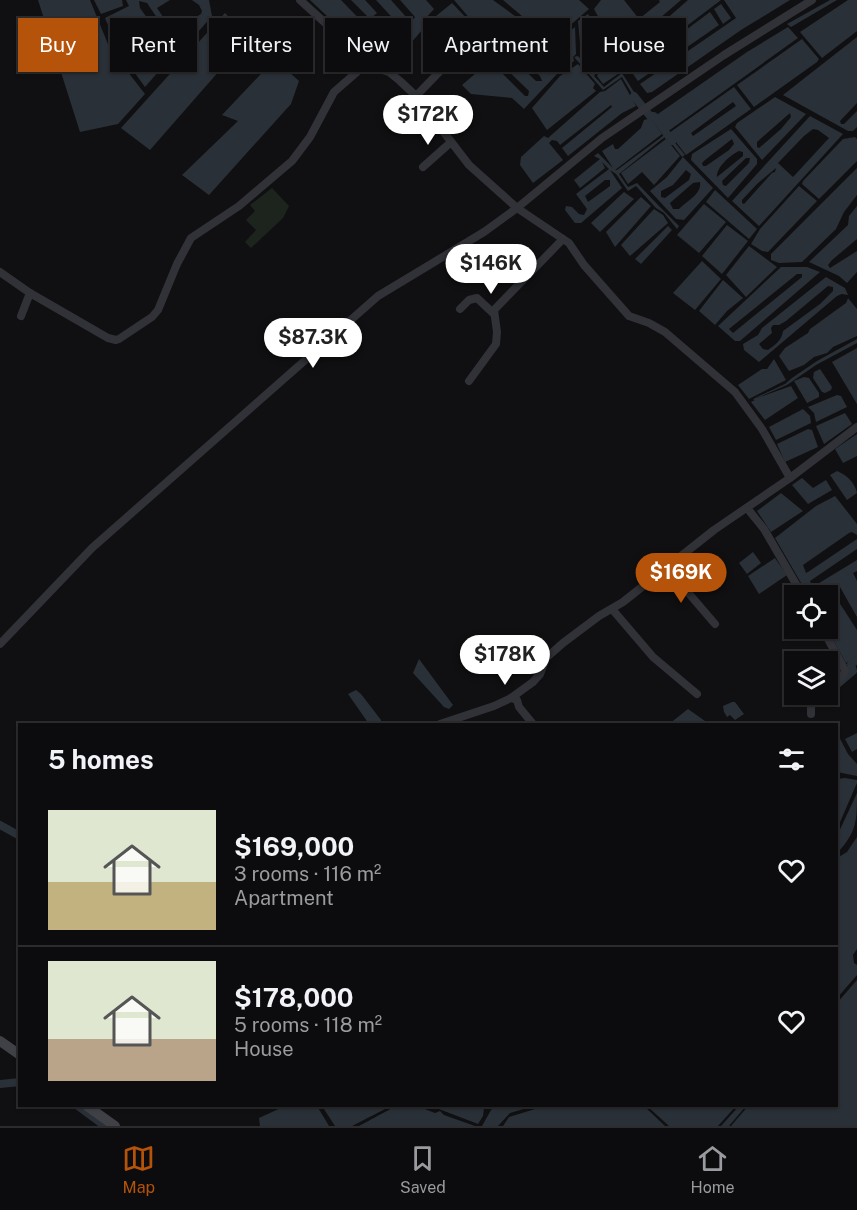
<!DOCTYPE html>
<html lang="en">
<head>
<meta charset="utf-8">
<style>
  body { margin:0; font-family:"Public Sans",sans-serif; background:#1a1a1c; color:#f1f3f6; height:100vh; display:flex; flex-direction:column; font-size:22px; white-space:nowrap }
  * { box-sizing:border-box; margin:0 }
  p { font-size:20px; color:#9a9b9e }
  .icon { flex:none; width:33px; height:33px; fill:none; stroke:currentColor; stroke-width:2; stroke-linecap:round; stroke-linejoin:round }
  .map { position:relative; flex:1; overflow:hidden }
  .drawer { position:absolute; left:18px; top:723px; width:820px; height:384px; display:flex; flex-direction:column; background:#0c0c0e; border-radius:0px; box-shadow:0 2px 4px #0004,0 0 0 2px #2c2c2e }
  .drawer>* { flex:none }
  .hud { position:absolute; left:18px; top:18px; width:822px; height:54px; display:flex; gap:12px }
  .buttons { position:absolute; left:784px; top:585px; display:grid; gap:12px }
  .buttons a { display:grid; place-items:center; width:54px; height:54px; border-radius:0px; background:#0c0c0e; box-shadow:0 2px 4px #0004,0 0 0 2px #2c2c2e; font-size:30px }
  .price { position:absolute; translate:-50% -51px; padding:0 14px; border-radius:21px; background:#fff; color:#222; font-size:20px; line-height:39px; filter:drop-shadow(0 2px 3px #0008) }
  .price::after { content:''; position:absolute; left:50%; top:36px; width:18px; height:14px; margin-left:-9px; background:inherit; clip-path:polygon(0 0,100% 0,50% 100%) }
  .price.on { background:#b45309; color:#fff }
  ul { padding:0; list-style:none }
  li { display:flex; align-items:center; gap:18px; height:150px; padding:0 30px }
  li+li { border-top:2px solid #2c2c2e }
  li span { display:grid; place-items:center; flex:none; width:168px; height:120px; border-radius:0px; color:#555 }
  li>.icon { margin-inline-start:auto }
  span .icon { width:72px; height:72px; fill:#fffc; stroke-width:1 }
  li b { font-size:26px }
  h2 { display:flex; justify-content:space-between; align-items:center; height:72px; padding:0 30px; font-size:26px }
  .chip { padding:0 21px; border-radius:0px; background:#0c0c0e; box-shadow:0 2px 4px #0004,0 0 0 2px #2c2c2e; font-size:21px; line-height:54px }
  .chip.on { background:#b45309; color:#fff }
  .tabs { display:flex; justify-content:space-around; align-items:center; height:84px; border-top:2px solid #2c2c2e; background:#0c0c0e; font-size:16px; color:#9a9b9e }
  .tabs a { display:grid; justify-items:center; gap:3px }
  .tabs .on { color:#b45309 }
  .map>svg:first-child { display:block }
  .green { fill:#1d241e }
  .water { fill:#293037; fill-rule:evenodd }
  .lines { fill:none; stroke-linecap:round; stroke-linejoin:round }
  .canal { stroke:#293037; stroke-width:8 }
  .street { stroke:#313237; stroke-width:8 }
  .secondary { stroke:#3f4147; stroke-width:10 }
</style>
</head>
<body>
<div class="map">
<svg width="857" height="1126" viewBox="0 0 857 1126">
  <rect width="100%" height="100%" fill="#101012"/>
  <path class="green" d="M272,188L289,206L283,218L251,248L245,242L256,230L246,220L255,211L250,205Z"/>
  <g class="water">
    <path d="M38,0H90L110,49L145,94L118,124L80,132Z"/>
    <path d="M94,0H122L123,6L101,14Z"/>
    <path d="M126,0H170L157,8L173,32L201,14L202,11L199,5L192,0H209L212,16L183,49H178L147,3L139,1L140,8L173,55L145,87L119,51L105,18L129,6Z"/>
    <path d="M310,0H341L368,28L381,17L399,36L415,17L400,0H426L434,9L423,21V29L390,67L371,61L376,46L355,27L346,34Z"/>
    <path d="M351,0H365L377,13L370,19Z"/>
    <path d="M376,0H391L407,18L399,25Z"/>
    <path d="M454,0H493L526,24L473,70L456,46L478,28ZM510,17L512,20L510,27L474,55H468V48C480,36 494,22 510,17Z"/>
    <path d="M503,0H579L589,9L561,33L529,22Z"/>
    <path d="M601,0H624L639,19L660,2L659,0H681L618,54L594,9Z"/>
    <path d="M688,0H721L630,69L622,58Z"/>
    <path d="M724,0H790L741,30L652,92L647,93L640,84L736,18Z"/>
    <path d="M830,0H837L791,27L787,24Z"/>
    <path d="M848,0H857V31L822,58L800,32Z"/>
    <path d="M452,3L471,23L450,41L430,21Z"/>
    <path d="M721,4L731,18L723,24L714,9Z"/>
    <path d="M710,12L719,25L638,81L631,71Z"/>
    <path d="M225,13L248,38L150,150L121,128Z"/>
    <path d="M588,14L621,72L603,84L597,76L598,74L581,54L578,21Z"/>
    <path d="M531,26L560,39L575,27L576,54L573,57L574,61L557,74L524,109L512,98L471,94L462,85ZM531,35C542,38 553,50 561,59V63H557ZM522,42L550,69V72L544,70L518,46L519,43ZM510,53H515L540,76L542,81H536L510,56ZM501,64L529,91L528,96H525L497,68L496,65Z"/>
    <path d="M788,27L798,38L667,132L655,116L747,52Z"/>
    <path d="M857,37V103L840,121L841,124H844L857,111V127L853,131H848L783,95Z"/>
    <path d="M802,39L819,59L817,62L754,107L737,85Z"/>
    <path d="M578,56L593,74L596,73L594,76L604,87L622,73L641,103L638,104L622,77L603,90L574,57Z"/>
    <path d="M275,59L299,81L291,104L209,195L182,175L238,121L222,115Z"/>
    <path d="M578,64L595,84L593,88L596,91L547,130L532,108L560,76Z"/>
    <path d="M621,79L636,106L622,113L568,156L562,148L612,107L611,105L560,145L557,141L552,140L549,143L563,160L533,183L520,165L521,157L544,136L548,138L600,92L605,91Z"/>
    <path d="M734,87L751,109L686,155L669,133ZM733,102L736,106L693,136L691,133Z"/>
    <path d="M775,97L806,114L762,160L735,127L737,123ZM790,113L791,117L781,129L759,148L757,147V142Z"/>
    <path d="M810,116L843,134L759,226L732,201ZM813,129L818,130L829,138L793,177L778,163L804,136ZM776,168L775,172L772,173L744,204L742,203V200L757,184Z"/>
    <path d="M651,118L662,134L615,170H617L667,133L685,155L682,157L666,136L619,174L628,187L637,183C651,198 665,212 679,226L677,229L664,213L656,208L636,186L628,191L616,174L610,170L622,188L581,223H575L565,210L566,206L572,207L579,214L584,215L587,209L576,194L609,169L602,162L605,168L580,188L574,180L600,159L594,156L598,153L613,168L602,151L613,144L615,149H618L641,128L644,120ZM605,180H610V186L588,202L585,196Z"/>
    <path d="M731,129L757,159V164L728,198L691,160L692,154ZM732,139L734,144L729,150L706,166H703L702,163L705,160ZM739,151L743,152V156L717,177C716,168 730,155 739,151ZM746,158H750L749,163L726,186L723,185L722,181Z"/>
    <path d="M855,137L857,139V161L819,199L802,184L803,181L843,139Z"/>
    <path d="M666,139L680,156L654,185L642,172L628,184L621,173Z"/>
    <path d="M683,157L713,188L684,220L676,219L650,191L667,177ZM686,170L691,174L689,180L665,198L661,197V191L673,185ZM700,182C702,194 687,201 679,209H673L670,203L693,183Z"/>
    <path d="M857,168V195L844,212L836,229L802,262L779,263L771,260V254Z"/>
    <path d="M799,186L817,201L768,252L762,251L751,244L760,229Z"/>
    <path d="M715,190L757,229L749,239L706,202Z"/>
    <path d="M624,192L634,199L600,232L591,223Z"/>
    <path d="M641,197L651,206L615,247L606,232Z"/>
    <path d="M704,204L726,222L699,253L677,235Z"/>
    <path d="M857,206V239L832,260L828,265L830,268L857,251V272L847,283L839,276L809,262L848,225L849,216Z"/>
    <path d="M654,209L663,215L668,223L630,256L621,245Z"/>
    <path d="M727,225L748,241L722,274L702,256Z"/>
    <path d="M668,226L672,230L641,264L635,259Z"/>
    <path d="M749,246L777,267L746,297L726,275Z"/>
    <path d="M702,261L721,279L695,310L673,293Z"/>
    <path d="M781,267H807L820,272L740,341H735L718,326ZM797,274H802V277L733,333L729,329Z"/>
    <path d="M826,277L845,288L848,295L842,294L837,296L759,362L744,350L743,344L758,335L762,328ZM828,286L833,287V291L820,304L783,331C782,340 775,345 768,350L763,349L759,344L772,333L771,328L773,325H779L786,321Z"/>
    <path d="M723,280L743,298L727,311L715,325L699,311Z"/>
    <path d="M848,298L857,309V336L833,347L827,353L814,357L804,365L789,371L779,356L785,348L808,333L810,329L846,303Z"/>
    <path d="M857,339V343L816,365L787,385L757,398L791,386L798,398L765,420L751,402L755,400H753L755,398L785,384L792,378L817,361Z"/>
    <path d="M857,348V404L832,362Z"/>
    <path d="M774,359L786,380L749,399L738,385L762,369H767Z"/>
    <path d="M820,369L832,387L831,390L825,393L822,392L813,378L814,372Z"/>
    <path d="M804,377L809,378L819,393V397L807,403L794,381Z"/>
    <path d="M837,395L841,396L847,407L816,422L814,413L808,407Z"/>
    <path d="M803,409L810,416L811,423L776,440L769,427Z"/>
    <path d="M845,413L852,424L824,444L816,426Z"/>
    <path d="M808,429L812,430L818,447L785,462L777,444Z"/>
    <path d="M857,434V456L843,463L835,449Z"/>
    <path d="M837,471C847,475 855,483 857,493L847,500L830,475Z"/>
    <path d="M802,478L813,488L826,480L832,490L808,504L792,485Z"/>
    <path d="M781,493L803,511L771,532L757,511Z"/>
    <path d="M835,496L857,524V535L852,532L849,533L803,565L806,573L808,572L857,539V549L810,581L812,586L804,588L775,538L816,506Z"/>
    <path d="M753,552L761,563L747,574L739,563Z"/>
    <path d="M775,558L787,575L759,594L748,576Z"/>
    <path d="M857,560V571L853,573L857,581V617L840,587L836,586L833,589V593L857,630V656L846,663L827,629L828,596L808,595L806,591Z"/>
    <path d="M419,659L453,705L449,709L444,707L413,673Z"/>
    <path d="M356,690L361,694L381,720V724H369L348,694Z"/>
    <path d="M732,702H735L744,714L735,720L730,715L727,717L724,712L723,706Z"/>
    <path d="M688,709L705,721L697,724H669Z"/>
    <path d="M837,733L848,754L857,764V776L837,772Z"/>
    <path d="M857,733V749L852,752L845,739Z"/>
    <path d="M845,778L857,780V783L837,829V779Z"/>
    <path d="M857,793C857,820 857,832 837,853V836Z"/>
    <path d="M857,837V949L853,955L854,963L857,965V975L837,998V858L847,852Z"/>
    <path d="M857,980V1126H731L748,1106H837V1003Z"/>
    <path d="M285,1106H317L329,1126H260L259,1118Z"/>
    <path d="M322,1106H391L352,1126H335Z"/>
    <path d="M396,1106H417L435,1113L440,1111L444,1115L475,1126H359Z"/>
    <path d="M431,1106H489L484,1108L483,1116L478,1124Z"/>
    <path d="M496,1106H534L510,1113L498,1126H482L491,1110Z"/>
    <path d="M545,1106H644L665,1126H503L509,1117Z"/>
    <path d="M647,1106H736L718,1126H669Z"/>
    <path d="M739,1106H746L729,1126H721Z"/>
  </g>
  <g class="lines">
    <g class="canal">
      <path d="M634,96L650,116H654L672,141"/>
      <path d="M828,692L853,671L851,664L857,660"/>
      <path d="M0,825L20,836"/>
      <path d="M0,1084L20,1082"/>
      <path d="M78,1106L105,1126"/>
    </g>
    <g class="street">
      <path d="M300,0L356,51L365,65"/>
      <path d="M416,96L444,67"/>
      <path d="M423,167L450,143"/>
      <path d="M0,272L30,293L108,338L116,340L119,339L152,317L158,310L177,264L191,238L239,206L292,161L310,137L334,92L365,65L389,72L400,81L416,96L469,165L517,208L569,243L584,265L629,316L649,323L665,332L735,392L762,429L790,478L857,427"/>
      <path d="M460,309L469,300L477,298L493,313"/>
      <path d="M21,316L30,293"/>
      <path d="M469,381L496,344L497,332L494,310L563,239"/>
      <path d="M747,508L764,529L803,596"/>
      <path d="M667,568L715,624"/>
      <path d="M612,609L653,657L697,694"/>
      <path d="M822,628L845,670L843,676L828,688"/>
      <path d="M0,644L92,548L378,296L484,232L517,208L602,138L724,55L812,0"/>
      <path d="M511,698L517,700L519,707L533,724"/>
      <path d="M811,714V701L820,694"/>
      <path d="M440,724L494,706L511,698L533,682L540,674L546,658L563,643L599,616L623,602L714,530L790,478"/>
    </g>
    <g class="secondary">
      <path d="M0,1041L20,1055"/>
      <path d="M87,1106L115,1126"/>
    </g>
  </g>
</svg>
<div class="buttons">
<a><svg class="icon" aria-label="locate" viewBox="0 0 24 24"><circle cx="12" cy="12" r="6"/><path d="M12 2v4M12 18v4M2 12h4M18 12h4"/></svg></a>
<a><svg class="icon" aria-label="layers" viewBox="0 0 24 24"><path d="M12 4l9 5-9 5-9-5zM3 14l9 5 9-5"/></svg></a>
</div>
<b class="price" style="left:428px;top:146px">$172K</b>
<b class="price" style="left:491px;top:295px">$146K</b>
<b class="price" style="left:313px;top:369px">$87.3K</b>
<b class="price on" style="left:681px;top:604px">$169K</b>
<b class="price" style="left:505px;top:686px">$178K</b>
<div class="hud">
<a class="chip on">Buy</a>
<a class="chip">Rent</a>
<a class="chip">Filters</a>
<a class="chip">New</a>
<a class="chip">Apartment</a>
<a class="chip">House</a>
</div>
<section class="drawer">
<h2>5 homes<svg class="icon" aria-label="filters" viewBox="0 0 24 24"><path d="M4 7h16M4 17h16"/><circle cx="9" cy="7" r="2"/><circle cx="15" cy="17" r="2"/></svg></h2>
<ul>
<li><span style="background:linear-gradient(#dfe7d0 60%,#c2b280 0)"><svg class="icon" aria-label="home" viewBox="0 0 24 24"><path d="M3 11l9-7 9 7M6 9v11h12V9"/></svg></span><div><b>$169,000</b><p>3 rooms · 116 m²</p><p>Apartment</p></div><svg class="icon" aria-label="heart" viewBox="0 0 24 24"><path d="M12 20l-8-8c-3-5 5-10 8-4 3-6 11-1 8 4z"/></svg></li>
<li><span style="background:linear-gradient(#dfe7d0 65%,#b9a48a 0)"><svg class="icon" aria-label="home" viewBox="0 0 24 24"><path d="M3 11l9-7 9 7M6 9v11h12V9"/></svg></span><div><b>$178,000</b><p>5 rooms · 118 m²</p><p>House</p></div><svg class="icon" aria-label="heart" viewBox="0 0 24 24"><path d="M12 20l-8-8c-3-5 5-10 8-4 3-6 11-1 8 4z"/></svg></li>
</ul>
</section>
</div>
<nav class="tabs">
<a class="on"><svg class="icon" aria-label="map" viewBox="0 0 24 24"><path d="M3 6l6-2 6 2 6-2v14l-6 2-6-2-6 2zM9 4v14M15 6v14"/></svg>Map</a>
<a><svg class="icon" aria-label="saved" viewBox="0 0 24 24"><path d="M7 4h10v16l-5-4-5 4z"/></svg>Saved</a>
<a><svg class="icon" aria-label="home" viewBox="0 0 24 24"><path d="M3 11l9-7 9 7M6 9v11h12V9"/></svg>Home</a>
</nav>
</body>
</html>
